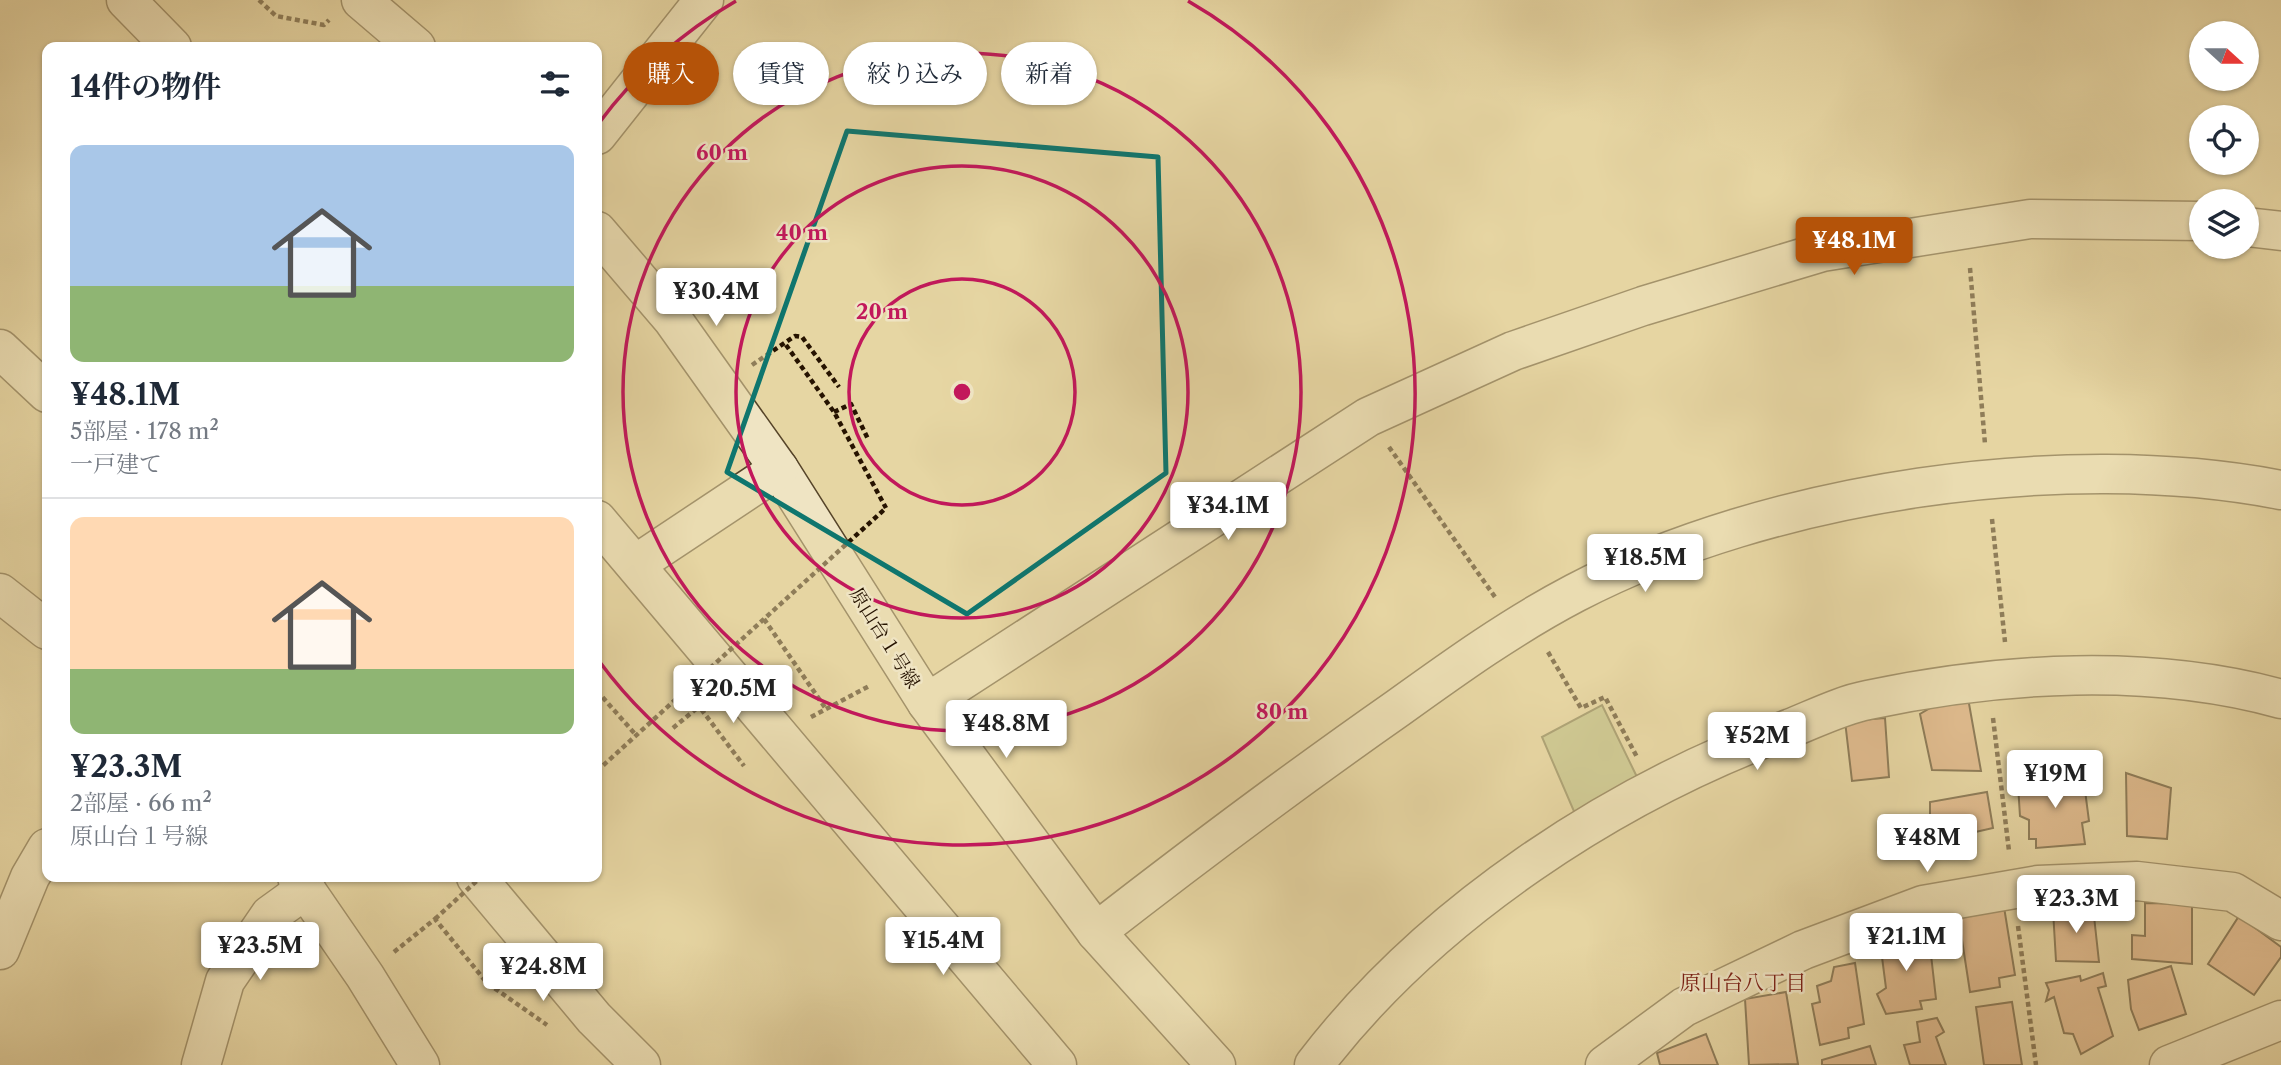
<!DOCTYPE html>
<html lang="ja">
<head>
<meta charset="utf-8">
<style>
  body { margin:0; font-family:"Libre Caslon Text","Noto Serif JP",serif; background:#f2f2f3; color:#1f2937; height:100vh; display:flex; flex-direction:column; font-size:26px; white-space:nowrap }
  * { box-sizing:border-box; margin:0 }
  p { font-size:23px; color:#747a83 }
  .icon { flex:none; width:38px; height:38px; fill:none; stroke:currentColor; stroke-width:2; stroke-linecap:round; stroke-linejoin:round }
  .map { position:relative; flex:1; overflow:hidden }
  .drawer { position:absolute; left:42px; top:42px; width:560px; height:840px; display:flex; flex-direction:column; background:#fff; border-radius:14px; box-shadow:0 2px 5px #0004 }
  .drawer>* { flex:none }
  .guide { position:absolute; left:623px; top:42px; width:665px; height:63px; display:flex; gap:14px }
  .needle { width:46px; rotate:111deg }
  .fabs { position:absolute; left:2189px; top:21px; display:grid; gap:14px }
  .fabs a { display:grid; place-items:center; width:70px; height:70px; border-radius:50%; background:#fff; box-shadow:0 2px 5px #0004; font-size:35px }
  .price { position:absolute; translate:-50% -60px; padding:0 16px; border-radius:7px; background:#fff; color:#222; font-size:23px; line-height:46px; filter:drop-shadow(0 2px 4px #0008) }
  .price::after { content:''; position:absolute; left:50%; top:42px; width:21px; height:16px; margin-left:-10px; background:inherit; clip-path:polygon(0 0,100% 0,50% 100%) }
  .price.selected { background:#b45309; color:#fff }
  ul { padding:0; list-style:none }
  li { display:grid; align-content:center; gap:14px; height:371px; padding:0 28px }
  li+li { border-top:2px solid #e0e1e3 }
  li span { display:grid; place-items:center; height:217px; border-radius:14px; color:#555 }
  li>.icon { margin-inline-start:auto }
  span .icon { width:126px; height:126px; fill:#fffc; stroke-width:1 }
  li b { font-size:30px }
  h2 { display:flex; justify-content:space-between; align-items:center; height:84px; padding:0 28px; font-size:30px }
  .chip { padding:0 24px; border-radius:32px; background:#fff; box-shadow:0 2px 5px #0004; font-size:24px; line-height:63px }
  .chip.selected { background:#b45309; color:#fff }
  .map>svg:first-child { display:block }
  .green { fill:#b7bd84; stroke:#6e6842; stroke-width:2 }
  .building { fill:#d89c76; stroke:#261300; stroke-width:2 }
  .lines { fill:none; stroke-linecap:round; stroke-linejoin:round }
  .minor-casing { stroke:#564429; stroke-width:41 }
  .path { stroke:#261300; stroke-width:4.5; stroke-dasharray:5 3.5; stroke-linecap:butt }
  .minor { stroke:#efe4c3; stroke-width:38 }
  .path-bridge { stroke:#261300; stroke-width:4.5; stroke-dasharray:5 3.5; stroke-linecap:butt }
  .marked { fill:none; stroke:#0f766e; stroke-width:5; stroke-linejoin:round }
  .ring { fill:none; stroke:#c2185b; stroke-width:3.5 }
  .labels { text-anchor:middle; dominant-baseline:central; stroke-width:5; stroke-linejoin:round; paint-order:stroke }
  .street-label { font-size:19px; fill:#261300; stroke:#efe4c3 }
  .neighbourhood-label { font-size:21px; fill:#7a1f14; stroke:#efe4c3 }
  .centre { fill:#c2185b; stroke:#efe4c3; stroke-width:3.5 }
  .ring-label { font-size:21px; text-anchor:middle; font-weight:bold; fill:#c2185b; stroke:#efe4c3; stroke-width:5; stroke-linejoin:round; paint-order:stroke }
</style>
</head>
<body>
<div class="map">
<svg width="2281" height="1065" viewBox="0 0 2281 1065">
  <rect width="100%" height="100%" fill="#e6d6a3"/>
  <filter id="stains"><feTurbulence type="fractalNoise" baseFrequency=".00286" numOctaves="4"/><feColorMatrix values="0 0 0 0 .2 0 0 0 0 .09 0 0 0 0 .02 0 0 0 .5 -.17"/></filter>
  <radialGradient id="worn" r=".72"><stop offset=".6" stop-color="#630" stop-opacity="0"/><stop offset="1" stop-color="#630" stop-opacity=".3"/></radialGradient>
  <path class="green" d="M1602,705L1637,777L1576,816L1542,737Z"/>
  <g class="building">
    <path d="M1968,698L1981,771L1932,770L1920,714L1937,704Z"/>
    <path d="M1885,718L1889,777L1852,781L1845,721Z"/>
    <path d="M2126,773L2171,788L2167,839L2127,836Z"/>
    <path d="M2083,775L2089,821L2082,823L2085,844L2036,848V839H2029V820L2020,816L2018,785L2025,784V779Z"/>
    <path d="M1987,792L1993,828L1923,844L1918,830L1930,829V802Z"/>
    <path d="M2145,903L2192,904V964L2132,959V935L2145,936Z"/>
    <path d="M2004,907L2015,975L1999,978L2000,987L1970,992L1958,914Z"/>
    <path d="M2093,907L2099,962L2056,961L2053,910Z"/>
    <path d="M2239,916L2281,947V957L2254,995L2208,964Z"/>
    <path d="M1915,933L1930,946L1936,999L1920,1001L1922,1009L1886,1014L1877,994L1886,988L1879,934Z"/>
    <path d="M1855,963L1864,1024L1848,1028L1849,1038L1820,1045L1812,1004L1820,1002L1817,986L1831,981L1834,967Z"/>
    <path d="M2171,966L2186,1014L2139,1030L2131,1009L2128,980Z"/>
    <path d="M2103,973L2106,986L2098,988L2113,1036L2081,1054L2073,1034L2064,1033L2054,997L2046,1001L2049,990L2046,983L2080,976L2081,981Z"/>
    <path d="M1786,992L1798,1064L1749,1065L1745,999Z"/>
    <path d="M2012,1002L2022,1065H1984L1976,1007Z"/>
    <path d="M1937,1018L1944,1032L1936,1037L1946,1065H1910L1904,1045L1920,1042L1917,1022Z"/>
    <path d="M1706,1034L1718,1065H1660L1657,1053Z"/>
    <path d="M1870,1046L1876,1065H1822V1060Z"/>
  </g>
  <g class="lines">
    <defs>
      <g id="minor">
        <path d="M126,0L172,47"/>
        <path d="M361,0L416,47"/>
        <path d="M597,135L704,0"/>
        <path d="M2247,227L2281,231"/>
        <path d="M597,231L673,320L779,469L927,703L1096,932L1216,1065"/>
        <path d="M0,349L47,393"/>
        <path d="M597,520L1057,1065"/>
        <path d="M636,564L779,469"/>
        <path d="M0,593L47,630"/>
        <path d="M927,703L1368,417L1513,351L1643,306L1822,252L2030,219L2202,221"/>
        <path d="M297,877L365,976L420,1065"/>
        <path d="M476,877L594,1018L641,1065"/>
        <path d="M1096,932C1195,855 1295,780 1398,708C1455,667 1512,626 1575,593C1771,491 2064,448 2281,490"/>
        <path d="M0,950L30,877L47,848"/>
        <path d="M201,1065L225,981L270,915L306,889"/>
        <path d="M1314,1065C1430,913 1613,793 1791,728C1816,718 1842,705 1868,700C2000,672 2151,663 2281,699"/>
        <path d="M1605,1065L1684,1007L1803,950L1923,905L2038,885L2137,881L2233,892L2281,921"/>
        <path d="M2169,1065L2281,1020"/>
      </g>
    </defs>
    <use href="#minor" class="minor-casing"/>
    <g class="path">
      <path d="M259,0L276,16L324,25L329,20"/>
      <path d="M1970,268L1985,444"/>
      <path d="M786,345L834,412L886,508"/>
      <path d="M752,365L795,336L802,337L839,387"/>
      <path d="M834,412L851,404L868,439"/>
      <path d="M1389,447L1495,597"/>
      <path d="M1992,519L2005,642"/>
      <path d="M764,619L826,709"/>
      <path d="M1548,652L1581,708L1605,697L1637,757"/>
      <path d="M597,691L636,735"/>
      <path d="M811,717L871,685"/>
      <path d="M1993,718L2009,851"/>
      <path d="M673,728L702,704"/>
      <path d="M2018,926L2036,1065"/>
      <path d="M394,952L435,919L487,983L547,1025"/>
    </g>
    <use href="#minor" class="minor"/>
    <g class="path-bridge">
      <path d="M686,689L744,766"/>
      <path d="M597,771L886,508"/>
      <path d="M435,919L481,877"/>
    </g>
  </g>
  <path d="M0 0H2281V1065H0ZM847,131L1158,157L1166,473L967,614L727,472Z" fill="#e6d6a3" fill-opacity=".55" fill-rule="evenodd"/>
  <path class="marked" d="M847,131L1158,157L1166,473L967,614L727,472Z"/>
  <g class="ring">
    <circle cx="962" cy="392" r="113"/>
    <circle cx="962" cy="392" r="226"/>
    <circle cx="962" cy="392" r="339"/>
    <path d="M599 123A452 452 0 0 1 736 1M1188 1A452 452 0 1 1 599 661"/>
  </g>
  <g class="labels">
    <g class="street-label">
      <text transform="translate(885 638) rotate(58)">原山台１号線</text>
    </g>
    <g class="neighbourhood-label">
      <text x="1743" y="982">原山台八丁目</text>
    </g>
  </g>
  <circle cx="962" cy="392" r="10" class="centre"/>
  <g class="ring-label">
    <text x="722" y="160">60 m</text>
    <text x="802" y="240">40 m</text>
    <text x="882" y="319">20 m</text>
    <text x="1282" y="719">80 m</text>
  </g>
  <rect width="100%" height="100%" filter="url(#stains)"/>
  <rect width="100%" height="100%" fill="url(#worn)"/>
</svg>
<div class="fabs">
<a><svg class="needle" viewBox="-14 -14 28 28"><path d="M0-13l5 13h-10z" fill="#e53935"/><path d="M0 13l5-13h-10z" fill="#747a83"/></svg></a>
<a><svg class="icon" aria-label="locate" viewBox="0 0 24 24"><circle cx="12" cy="12" r="6"/><path d="M12 2v4M12 18v4M2 12h4M18 12h4"/></svg></a>
<a><svg class="icon" aria-label="layers" viewBox="0 0 24 24"><path d="M12 4l9 5-9 5-9-5zM3 14l9 5 9-5"/></svg></a>
</div>
<b class="price selected" style="left:1854px;top:277px">¥48.1M</b>
<b class="price" style="left:716px;top:328px">¥30.4M</b>
<b class="price" style="left:1228px;top:542px">¥34.1M</b>
<b class="price" style="left:1645px;top:594px">¥18.5M</b>
<b class="price" style="left:733px;top:725px">¥20.5M</b>
<b class="price" style="left:1006px;top:760px">¥48.8M</b>
<b class="price" style="left:1757px;top:772px">¥52M</b>
<b class="price" style="left:2055px;top:810px">¥19M</b>
<b class="price" style="left:1927px;top:874px">¥48M</b>
<b class="price" style="left:2076px;top:935px">¥23.3M</b>
<b class="price" style="left:1906px;top:973px">¥21.1M</b>
<b class="price" style="left:943px;top:977px">¥15.4M</b>
<b class="price" style="left:260px;top:982px">¥23.5M</b>
<b class="price" style="left:543px;top:1003px">¥24.8M</b>
<div class="guide">
<a class="chip selected">購入</a>
<a class="chip">賃貸</a>
<a class="chip">絞り込み</a>
<a class="chip">新着</a>
</div>
<section class="drawer">
<h2>14件の物件<svg class="icon" aria-label="filters" viewBox="0 0 24 24"><path d="M4 7h16M4 17h16"/><circle cx="9" cy="7" r="2"/><circle cx="15" cy="17" r="2"/></svg></h2>
<ul>
<li><span style="background:linear-gradient(#a9c7e8 65%,#8fb573 0)"><svg class="icon" aria-label="home" viewBox="0 0 24 24"><path d="M3 11l9-7 9 7M6 9v11h12V9"/></svg></span><div><b>¥48.1M</b><p>5部屋 · 178 m²</p><p>一戸建て</p></div></li>
<li><span style="background:linear-gradient(#ffd9b3 70%,#8fb573 0)"><svg class="icon" aria-label="home" viewBox="0 0 24 24"><path d="M3 11l9-7 9 7M6 9v11h12V9"/></svg></span><div><b>¥23.3M</b><p>2部屋 · 66 m²</p><p>原山台１号線</p></div></li>
</ul>
</section>
</div>
</body>
</html>
